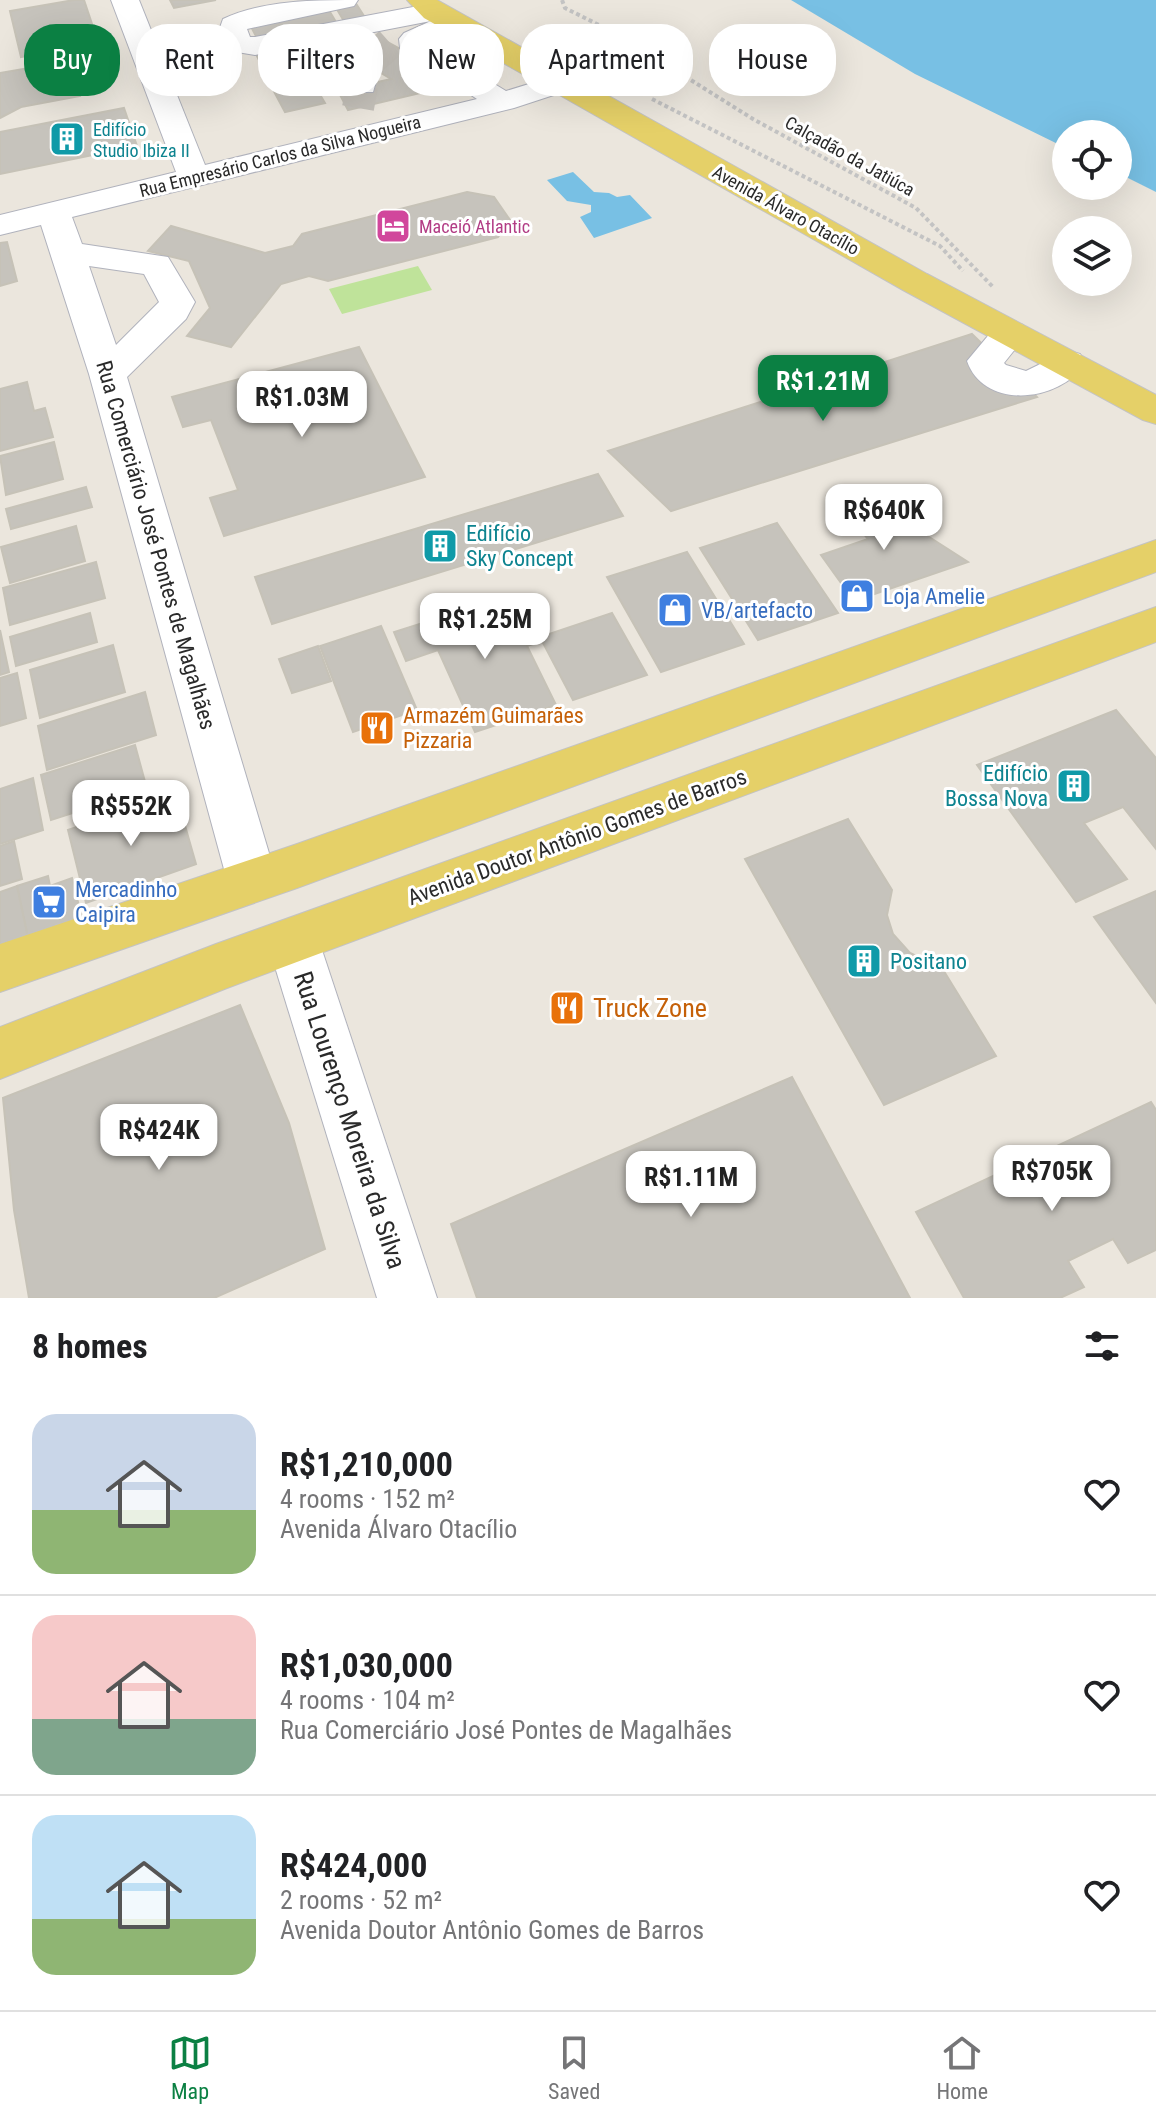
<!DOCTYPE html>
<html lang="en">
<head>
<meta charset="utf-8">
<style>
  body { margin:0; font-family:"Roboto Condensed",sans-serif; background:#f2f2f2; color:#202124; height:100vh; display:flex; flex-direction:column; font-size:30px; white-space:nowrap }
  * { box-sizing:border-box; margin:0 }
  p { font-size:26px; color:#757577 }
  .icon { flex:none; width:44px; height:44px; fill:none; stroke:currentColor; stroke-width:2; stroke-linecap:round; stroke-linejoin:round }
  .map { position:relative; height:1298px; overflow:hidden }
  .details { display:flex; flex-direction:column; background:#fff; flex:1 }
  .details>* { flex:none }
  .banner { position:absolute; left:24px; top:24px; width:1108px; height:72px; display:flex; gap:16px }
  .tools { position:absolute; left:1052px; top:120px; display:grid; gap:16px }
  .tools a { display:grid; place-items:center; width:80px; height:80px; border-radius:50%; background:#fff; box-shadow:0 8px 32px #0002; font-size:40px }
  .price { position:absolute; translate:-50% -68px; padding:0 18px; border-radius:16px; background:#fff; color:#222; font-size:26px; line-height:52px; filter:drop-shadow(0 2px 4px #0008) }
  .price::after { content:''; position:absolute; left:50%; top:48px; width:24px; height:18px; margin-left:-12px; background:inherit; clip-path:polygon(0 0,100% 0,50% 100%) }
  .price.current { background:#0b8043; color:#fff }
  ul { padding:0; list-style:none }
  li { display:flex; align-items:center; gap:24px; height:200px; padding:0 32px }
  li+li { border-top:2px solid #e0e0e0 }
  li span { display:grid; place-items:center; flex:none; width:224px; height:160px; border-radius:24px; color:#555 }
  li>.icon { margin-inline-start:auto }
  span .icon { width:96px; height:96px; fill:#fffc; stroke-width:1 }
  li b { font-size:34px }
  h2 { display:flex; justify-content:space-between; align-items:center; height:96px; padding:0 32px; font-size:34px }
  .chip { padding:0 28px; border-radius:32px; background:#fff; box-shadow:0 8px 32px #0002; font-size:28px; line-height:72px }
  .chip.current { background:#0b8043; color:#fff }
  .menu { display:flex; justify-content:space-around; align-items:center; height:112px; border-top:2px solid #e0e0e0; background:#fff; font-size:22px; color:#757577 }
  .menu a { display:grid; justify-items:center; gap:4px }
  .menu .current { color:#0b8043 }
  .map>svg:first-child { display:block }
  .pitch { fill:#bfe39a }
  .water { fill:#78c0e4 }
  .building { fill:#c6c3bc; stroke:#c6c2b7; stroke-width:2 }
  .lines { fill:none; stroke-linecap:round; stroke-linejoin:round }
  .minor-tunnel { stroke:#c4c0b9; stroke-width:32; stroke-dasharray:32 16; stroke-linecap:butt }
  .minor-casing { stroke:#b0b2bc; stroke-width:2 }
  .major-casing { stroke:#c3c3c3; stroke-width:2 }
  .path { stroke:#c3c3c3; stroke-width:4; stroke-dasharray:4 3; stroke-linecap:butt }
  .minor { fill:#fff; fill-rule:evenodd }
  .major { fill:#e5d068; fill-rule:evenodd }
  .labels { text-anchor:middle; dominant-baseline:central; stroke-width:6; stroke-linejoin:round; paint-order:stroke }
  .far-culture-label { font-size:18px; fill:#0d838f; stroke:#fff; text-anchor:start }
  .far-street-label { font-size:18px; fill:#2a2a2a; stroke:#fff }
  .far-hotel-label { font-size:18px; fill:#b23c85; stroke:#fff; text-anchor:start }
  .culture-label { font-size:22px; fill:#0d838f; stroke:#fff; text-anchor:start }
  .street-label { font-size:22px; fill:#2a2a2a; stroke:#fff }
  .shop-label { font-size:22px; fill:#366cbe; stroke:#fff; text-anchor:start }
  .food-label { font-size:22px; fill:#c56008; stroke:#fff; text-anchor:start }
  .near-food-label { font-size:26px; fill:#c56008; stroke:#fff; text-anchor:start }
  .near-street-label { font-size:26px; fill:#2a2a2a; stroke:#fff }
</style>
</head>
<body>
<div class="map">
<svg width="1156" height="1298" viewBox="0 0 1156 1298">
  <rect width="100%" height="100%" fill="#ebe6dd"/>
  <path class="pitch" d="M418,266L432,290L342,314L329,289Z"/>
  <g class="water">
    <path d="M791,0H1156V192L1118,173V134H1066V148L915,74Z"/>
    <path d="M573,172L594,192L609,193L617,197L630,195L652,218L594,238L580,217L591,212V205L567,201L547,180Z"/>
  </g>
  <g class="building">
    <path d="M74,0H84L97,39L76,42L78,46L21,57L10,11Z"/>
    <path d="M170,0H216L174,8Z"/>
    <path d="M355,2L366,19L345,23L335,6Z"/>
    <path d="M327,7L336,22L257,38L249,23Z"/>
    <path d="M583,35L599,36L610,41L612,50L602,57L586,59L572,55L566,47L570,39Z"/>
    <path d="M380,38L451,77L446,87L348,110L338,91L391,79L348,53Z"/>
    <path d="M288,43L293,53L259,60L254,50Z"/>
    <path d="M623,49L638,57L630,61L637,64L613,77L592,66Z"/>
    <path d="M69,61L71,65L93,61L101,88L79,92L80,96L21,107L0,118V73Z"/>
    <path d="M301,61L309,76L270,84L262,70Z"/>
    <path d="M309,76L325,103L285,112L270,84Z"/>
    <path d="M124,108L137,146L0,174V132Z"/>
    <path d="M467,192L494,197L510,220L498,237L328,281L309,276L281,284L231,347L187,336L210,308L189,261L148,251L171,226L265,253L293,246L302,234Z"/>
    <path d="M7,242L17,281L0,286V243Z"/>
    <path d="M972,334L1037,397L671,511L608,451Z"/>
    <path d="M359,347L425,477L224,536L210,498L238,490L211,420L183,427L172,397Z"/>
    <path d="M27,382L34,411L45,408L53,437L0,451V389Z"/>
    <path d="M54,442L63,479L6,495L0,456Z"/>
    <path d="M598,474L623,516L272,624L255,577Z"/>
    <path d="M86,487L92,507L11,529L6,509Z"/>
    <path d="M875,499L890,517L881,523L898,517L968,562L854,601L821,555L868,539L859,528L843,533L829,513Z"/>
    <path d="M777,523L838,613L758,640L700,548Z"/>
    <path d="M76,526L85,561L10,583L1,547Z"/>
    <path d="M687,552L744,644L661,672L607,577Z"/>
    <path d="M96,562L105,598L10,625L3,588Z"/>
    <path d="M511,595L536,643L527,646L556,705L475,732L438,650L406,661L394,632Z"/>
    <path d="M90,613L97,642L16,666L10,637Z"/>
    <path d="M612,613L647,675L573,700L540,637Z"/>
    <path d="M381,626L417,710L353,732L320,646Z"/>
    <path d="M0,630L9,672L0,675Z"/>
    <path d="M113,645L125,692L40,718L30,670Z"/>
    <path d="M318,646L331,681L292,693L279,659Z"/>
    <path d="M17,673L26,718L0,726V678Z"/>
    <path d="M145,692L156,735L47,770L38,726Z"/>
    <path d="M1116,710L1156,758V849L1123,807L1084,823L1127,879L1076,902L977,765Z"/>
    <path d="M135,745L147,789L51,820L41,775Z"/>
    <path d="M33,778L43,830L0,844V789Z"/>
    <path d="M176,794L196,864L86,903L68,830Z"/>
    <path d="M848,819L892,890L887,915L893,934L910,953L942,968L996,1056L884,1105L745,859Z"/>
    <path d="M14,841L22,879L0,886V846Z"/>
    <path d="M48,876L50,886L72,878L82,918L28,938L17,886Z"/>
    <path d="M17,886L28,938L0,947V892Z"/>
    <path d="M1156,891V1003L1094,917Z"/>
    <path d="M240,1005L289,1123L325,1249L214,1298H29L14,1210L3,1098Z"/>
    <path d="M792,1077L910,1298H477L451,1224Z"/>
    <path d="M1151,1102L1156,1110V1250L1128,1263L1113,1239L1068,1261L1084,1287L1060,1298H964L916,1212Z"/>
  </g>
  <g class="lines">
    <g class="minor-tunnel">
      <path d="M366,64L390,43"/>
      <path d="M358,108L362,86"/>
    </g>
    <defs>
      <g id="minor">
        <path d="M111,0H139L205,165L477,99L400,48L399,39L404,33L431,21L255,55L231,51L218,33L223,19C262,0 315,0 358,0L354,6L247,29L250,37H255L434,3L444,6L446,15L463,16L467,22L463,28L429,44L506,91L558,75L569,78L573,84L569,90L514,108L72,217L82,244L168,257L195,302L186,319L127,377L277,880L270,896L252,902L234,896L227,880L89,374L41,225L0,235V215L176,172ZM89,266L144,274L159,302L116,345Z"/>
        <path d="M366,55L376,58L381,64L373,92H351L347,86L356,58Z"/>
        <path d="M1010,321L1023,325L1028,333L1004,363L1006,365L1026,371L1067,351L1080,354L1085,363C1061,402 984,411 967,361L997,325Z"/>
        <path d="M293,918L311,924L319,941L437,1298H377L267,941L275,924Z"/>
      </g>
      <g id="major">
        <path d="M407,0H437L927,274L1156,395V424L1143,420L903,290L424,18Z"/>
        <path d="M1156,540V572L297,888L0,992V944L297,844Z"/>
        <path d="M1156,607V642L227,988L0,1079V1027L216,944Z"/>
      </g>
    </defs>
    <use href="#minor" class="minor-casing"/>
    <use href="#major" class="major-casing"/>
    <g class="path">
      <path d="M562,0L565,8L619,35L753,119L916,208L993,287"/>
      <path d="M652,99L940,246L963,271"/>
    </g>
    <use href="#minor" class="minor"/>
    <use href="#major" class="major"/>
  </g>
  <defs>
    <symbol id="building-square" viewBox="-11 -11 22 22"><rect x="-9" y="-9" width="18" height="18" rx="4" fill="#0f9aa8" stroke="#fff"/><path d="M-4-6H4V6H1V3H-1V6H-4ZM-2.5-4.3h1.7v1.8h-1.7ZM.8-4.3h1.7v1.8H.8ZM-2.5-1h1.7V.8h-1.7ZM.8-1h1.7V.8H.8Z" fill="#fff"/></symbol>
    <symbol id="hotel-square" viewBox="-11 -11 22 22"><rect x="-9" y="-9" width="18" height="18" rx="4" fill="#d1479c" stroke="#fff"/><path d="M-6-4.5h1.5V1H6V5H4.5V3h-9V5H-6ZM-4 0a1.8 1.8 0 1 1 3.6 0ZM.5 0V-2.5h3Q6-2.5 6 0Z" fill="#fff"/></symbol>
    <symbol id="shop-square" viewBox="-11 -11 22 22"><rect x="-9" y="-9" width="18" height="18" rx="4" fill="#3f7fe0" stroke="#fff"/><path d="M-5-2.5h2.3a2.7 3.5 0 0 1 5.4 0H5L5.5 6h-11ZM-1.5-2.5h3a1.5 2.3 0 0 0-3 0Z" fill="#fff"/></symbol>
    <symbol id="restaurant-square" viewBox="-11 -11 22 22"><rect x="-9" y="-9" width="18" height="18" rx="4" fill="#e8710a" stroke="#fff"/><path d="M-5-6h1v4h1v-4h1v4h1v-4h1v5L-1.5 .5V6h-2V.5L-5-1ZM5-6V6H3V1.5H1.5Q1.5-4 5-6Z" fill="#fff"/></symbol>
    <symbol id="supermarket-square" viewBox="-11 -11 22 22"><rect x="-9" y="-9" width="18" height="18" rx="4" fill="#3f7fe0" stroke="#fff"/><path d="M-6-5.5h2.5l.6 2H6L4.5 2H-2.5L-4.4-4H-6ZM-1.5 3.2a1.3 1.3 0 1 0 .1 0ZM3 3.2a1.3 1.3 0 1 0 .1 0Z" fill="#fff"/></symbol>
  </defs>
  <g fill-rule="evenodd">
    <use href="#building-square" x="47" y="119" width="40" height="40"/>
    <use href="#hotel-square" x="373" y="206" width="40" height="40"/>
    <use href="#building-square" x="420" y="526" width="40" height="40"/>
    <use href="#shop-square" x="837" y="576" width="40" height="40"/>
    <use href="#shop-square" x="655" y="590" width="40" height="40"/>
    <use href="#restaurant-square" x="357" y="708" width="40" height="40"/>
    <use href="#building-square" x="1054" y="766" width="40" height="40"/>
    <use href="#supermarket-square" x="29" y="882" width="40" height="40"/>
    <use href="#building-square" x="844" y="941" width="40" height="40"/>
    <use href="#restaurant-square" x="547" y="988" width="40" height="40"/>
  </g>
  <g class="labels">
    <g class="far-culture-label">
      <text x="93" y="129">Edifício<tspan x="93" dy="21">Studio Ibiza II</tspan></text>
    </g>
    <g class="far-street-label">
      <text transform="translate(280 156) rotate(-14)">Rua Empresário Carlos da Silva Nogueira</text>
      <text transform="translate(850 156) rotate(29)">Calçadão da Jatiúca</text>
      <text transform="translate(786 210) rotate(29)">Avenida Álvaro Otacílio</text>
    </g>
    <g class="far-hotel-label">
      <text x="419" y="226">Maceió Atlantic</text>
    </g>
    <g class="culture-label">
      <text x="466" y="533">Edifício<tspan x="466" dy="25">Sky Concept</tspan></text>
      <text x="1048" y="773" text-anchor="end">Edifício<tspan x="1048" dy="25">Bossa Nova</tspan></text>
      <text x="890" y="961">Positano</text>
    </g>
    <g class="street-label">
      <text transform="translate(156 545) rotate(74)">Rua Comerciário José Pontes de Magalhães</text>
      <text transform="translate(577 837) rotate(-20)">Avenida Doutor Antônio Gomes de Barros</text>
    </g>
    <g class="shop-label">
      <text x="883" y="596">Loja Amelie</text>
      <text x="701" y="610">VB/artefacto</text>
      <text x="75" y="889">Mercadinho<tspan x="75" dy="25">Caipira</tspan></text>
    </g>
    <g class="food-label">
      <text x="403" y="715">Armazém Guimarães<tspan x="403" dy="25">Pizzaria</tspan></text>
    </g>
    <g class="near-food-label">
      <text x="593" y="1008">Truck Zone</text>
    </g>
    <g class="near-street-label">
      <text transform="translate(350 1120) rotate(72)">Rua Lourenço Moreira da Silva</text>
    </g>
  </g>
</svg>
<div class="tools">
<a><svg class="icon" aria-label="locate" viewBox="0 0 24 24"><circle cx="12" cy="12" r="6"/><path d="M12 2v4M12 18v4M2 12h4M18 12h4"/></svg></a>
<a><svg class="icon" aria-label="layers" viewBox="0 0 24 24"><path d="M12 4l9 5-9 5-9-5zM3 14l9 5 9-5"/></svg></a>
</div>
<b class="price current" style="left:823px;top:423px">R$1.21M</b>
<b class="price" style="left:302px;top:439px">R$1.03M</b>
<b class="price" style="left:884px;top:552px">R$640K</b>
<b class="price" style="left:485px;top:661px">R$1.25M</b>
<b class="price" style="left:131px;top:848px">R$552K</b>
<b class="price" style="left:159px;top:1172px">R$424K</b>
<b class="price" style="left:1052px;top:1213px">R$705K</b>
<b class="price" style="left:691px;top:1219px">R$1.11M</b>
<div class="banner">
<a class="chip current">Buy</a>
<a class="chip">Rent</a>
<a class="chip">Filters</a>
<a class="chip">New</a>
<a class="chip">Apartment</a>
<a class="chip">House</a>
</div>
</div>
<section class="details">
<h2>8 homes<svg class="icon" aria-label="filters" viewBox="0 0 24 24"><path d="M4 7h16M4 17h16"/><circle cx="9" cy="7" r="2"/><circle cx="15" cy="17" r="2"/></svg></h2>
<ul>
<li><span style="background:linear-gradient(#c9d6e8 60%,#8fb573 0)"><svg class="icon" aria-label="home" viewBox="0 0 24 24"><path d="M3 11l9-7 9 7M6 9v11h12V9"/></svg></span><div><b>R$1,210,000</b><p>4 rooms · 152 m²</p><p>Avenida Álvaro Otacílio</p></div><svg class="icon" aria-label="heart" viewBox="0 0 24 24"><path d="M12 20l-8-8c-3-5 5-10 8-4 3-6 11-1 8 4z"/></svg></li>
<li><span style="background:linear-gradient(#f6c9c9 65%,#7fa58c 0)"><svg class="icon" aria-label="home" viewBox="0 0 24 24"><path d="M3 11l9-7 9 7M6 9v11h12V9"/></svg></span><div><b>R$1,030,000</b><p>4 rooms · 104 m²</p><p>Rua Comerciário José Pontes de Magalhães</p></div><svg class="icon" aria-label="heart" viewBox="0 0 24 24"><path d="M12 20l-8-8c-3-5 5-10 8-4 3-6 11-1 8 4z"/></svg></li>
<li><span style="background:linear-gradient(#bfe0f5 65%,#8fb573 0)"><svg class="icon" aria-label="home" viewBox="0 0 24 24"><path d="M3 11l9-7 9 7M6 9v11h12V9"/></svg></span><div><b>R$424,000</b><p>2 rooms · 52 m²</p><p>Avenida Doutor Antônio Gomes de Barros</p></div><svg class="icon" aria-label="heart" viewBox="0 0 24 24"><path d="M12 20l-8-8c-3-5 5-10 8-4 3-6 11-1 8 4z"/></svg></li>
</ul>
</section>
<nav class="menu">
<a class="current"><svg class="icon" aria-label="map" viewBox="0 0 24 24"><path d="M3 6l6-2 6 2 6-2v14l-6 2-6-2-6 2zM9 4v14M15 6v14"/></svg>Map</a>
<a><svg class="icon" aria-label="saved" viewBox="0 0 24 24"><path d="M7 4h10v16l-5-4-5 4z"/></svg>Saved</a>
<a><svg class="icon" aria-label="home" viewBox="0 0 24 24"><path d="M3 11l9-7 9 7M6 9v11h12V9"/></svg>Home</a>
</nav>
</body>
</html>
